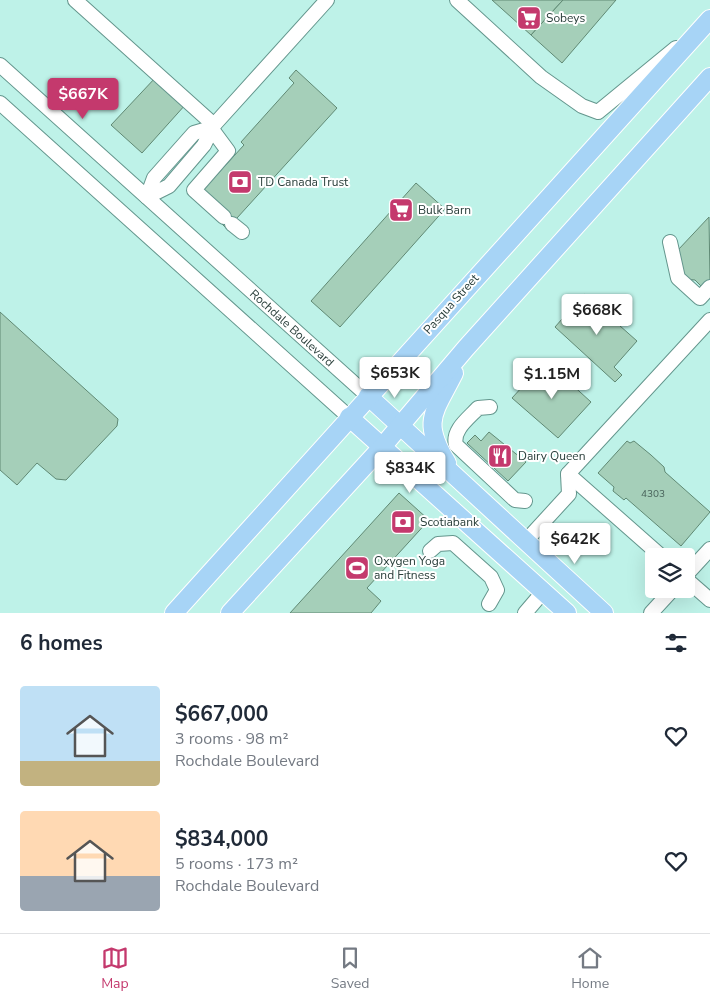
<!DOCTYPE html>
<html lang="en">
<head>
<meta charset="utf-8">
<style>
  body { margin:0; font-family:"Nunito Sans",sans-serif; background:#f6f6f7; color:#1f2937; height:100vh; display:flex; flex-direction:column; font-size:19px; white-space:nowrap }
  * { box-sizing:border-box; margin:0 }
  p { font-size:16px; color:#747a83 }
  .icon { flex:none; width:28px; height:28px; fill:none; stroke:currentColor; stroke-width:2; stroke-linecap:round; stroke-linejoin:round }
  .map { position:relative; height:613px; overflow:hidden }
  .details { display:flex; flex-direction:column; background:#fff; flex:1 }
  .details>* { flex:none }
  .buttons { position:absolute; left:645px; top:548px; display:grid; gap:10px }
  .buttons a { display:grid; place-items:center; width:50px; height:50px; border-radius:5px; background:#fff; box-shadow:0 5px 20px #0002; font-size:25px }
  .price { position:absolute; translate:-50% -42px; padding:0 11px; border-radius:5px; background:#fff; color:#222; font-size:16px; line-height:32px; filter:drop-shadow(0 1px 2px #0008) }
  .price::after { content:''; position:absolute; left:50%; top:30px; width:15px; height:11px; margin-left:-8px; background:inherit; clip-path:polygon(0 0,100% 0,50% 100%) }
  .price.active { background:#c4396d; color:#fff }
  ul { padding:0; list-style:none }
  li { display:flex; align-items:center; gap:15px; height:125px; padding:0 20px }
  li span { display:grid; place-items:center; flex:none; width:140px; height:100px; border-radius:5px; color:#555 }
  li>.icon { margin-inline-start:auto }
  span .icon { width:60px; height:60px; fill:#fffc; stroke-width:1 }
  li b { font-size:21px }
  h2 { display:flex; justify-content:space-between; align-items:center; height:60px; padding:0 20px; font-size:21px }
  .tabs { display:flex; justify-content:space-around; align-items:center; height:70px; border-top:1px solid #e0e1e3; background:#fff; font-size:14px; color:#747a83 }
  .tabs a { display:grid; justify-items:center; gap:2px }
  .tabs .active { color:#c4396d }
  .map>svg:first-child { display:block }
  .building { fill:#a5cfb9; stroke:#608974 }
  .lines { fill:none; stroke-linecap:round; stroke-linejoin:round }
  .minor-casing { stroke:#64968d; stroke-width:16 }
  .major-casing { stroke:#fff; stroke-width:20 }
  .minor { stroke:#fff; stroke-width:14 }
  .major { stroke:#a7d4f6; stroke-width:18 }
  .labels { text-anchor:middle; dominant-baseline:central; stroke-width:4; stroke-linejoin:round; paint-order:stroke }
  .number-label { font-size:10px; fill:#48625a }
  .poi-label { font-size:12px; fill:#293e3a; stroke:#fff; text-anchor:start }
  .street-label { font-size:12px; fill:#293e3a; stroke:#fff }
</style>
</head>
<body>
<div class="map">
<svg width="710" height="613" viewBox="0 0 710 613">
  <rect width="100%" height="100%" fill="#bef2e8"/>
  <g class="building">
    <path d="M492,0H563L531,35Z"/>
    <path d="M563,0H616L562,63L531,35Z"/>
    <path d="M296,70L337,108L227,229L220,222L201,192L244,145L241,142L294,83L289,78Z"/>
    <path d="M156,77L186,104L142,153L111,125Z"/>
    <path d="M416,183L445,209L340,327L311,301Z"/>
    <path d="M709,217L710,282L704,289L695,280L684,279L678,250Z"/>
    <path d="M584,294L637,341L614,367L622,375L615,382L555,327Z"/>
    <path d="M0,312L118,419L117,426L66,480L56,479L37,463L17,485L0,470Z"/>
    <path d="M546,361L591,402L558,438L512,398Z"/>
    <path d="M489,432L526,462L508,481L467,443L475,435L481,441Z"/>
    <path d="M627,441L630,443L634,441L651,455L664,467L665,472L710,512L681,546L626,498L624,500L613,491L614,487L598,473Z"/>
    <path d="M399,493L429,520L367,588L381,601L371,613H290Z"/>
  </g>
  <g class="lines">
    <defs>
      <g id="minor">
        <path d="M75,0L214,125"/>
        <path d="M457,0L541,77L582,106L598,112L676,48"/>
        <path d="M0,65L368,396"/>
        <path d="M0,103L349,417"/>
        <path d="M211,128L228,151L194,190L224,217"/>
        <path d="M147,197L169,186L204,145L214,125L327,0"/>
        <path d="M147,197L154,178L194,133L211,128"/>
        <path d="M232,224L242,232"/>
        <path d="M670,242L678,278L700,298L710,287"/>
        <path d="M490,407L478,408C468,419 452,430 456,445L515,500L525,501"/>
        <path d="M568,474L661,556"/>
        <path d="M525,542L569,494L568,474L710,320"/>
        <path d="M430,551L438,544L453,543L491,577L497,590L489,604"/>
        <path d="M686,575L710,549"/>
        <path d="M686,579L710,600"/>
        <path d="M525,613L543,592"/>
        <path d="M651,613L673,589"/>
      </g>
      <g id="major">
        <path d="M368,396L604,613"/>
        <path d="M349,417L567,613"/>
        <path d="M447,463C421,421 434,413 454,373"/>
        <path d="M174,613L710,19"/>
        <path d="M230,613L382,447L466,348L710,77"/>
      </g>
    </defs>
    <use href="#minor" class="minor-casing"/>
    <use href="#major" class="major-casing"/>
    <use href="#minor" class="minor"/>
    <use href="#major" class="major"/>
  </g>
  <defs>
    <symbol id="supermarket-square" viewBox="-11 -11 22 22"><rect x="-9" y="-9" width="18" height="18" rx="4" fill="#c4396d" stroke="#fff"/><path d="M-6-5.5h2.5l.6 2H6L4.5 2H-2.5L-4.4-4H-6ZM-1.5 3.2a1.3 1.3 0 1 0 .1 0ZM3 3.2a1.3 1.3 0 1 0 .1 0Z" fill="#fff"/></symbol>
    <symbol id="bank-square" viewBox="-11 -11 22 22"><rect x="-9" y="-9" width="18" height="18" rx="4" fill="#c4396d" stroke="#fff"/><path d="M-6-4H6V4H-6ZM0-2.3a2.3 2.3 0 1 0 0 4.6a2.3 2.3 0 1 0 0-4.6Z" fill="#fff"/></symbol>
    <symbol id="restaurant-square" viewBox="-11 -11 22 22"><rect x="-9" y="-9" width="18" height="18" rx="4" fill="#c4396d" stroke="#fff"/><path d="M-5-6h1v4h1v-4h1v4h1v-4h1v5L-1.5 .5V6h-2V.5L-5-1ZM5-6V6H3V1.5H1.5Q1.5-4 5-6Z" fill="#fff"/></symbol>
    <symbol id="stadium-square" viewBox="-11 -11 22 22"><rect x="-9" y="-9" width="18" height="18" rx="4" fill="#c4396d" stroke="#fff"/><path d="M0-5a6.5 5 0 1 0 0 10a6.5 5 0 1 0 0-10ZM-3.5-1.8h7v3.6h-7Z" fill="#fff"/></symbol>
  </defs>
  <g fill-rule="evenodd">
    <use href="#supermarket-square" x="515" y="4" width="28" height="28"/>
    <use href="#bank-square" x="226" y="168" width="28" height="28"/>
    <use href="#supermarket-square" x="387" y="196" width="28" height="28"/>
    <use href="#restaurant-square" x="486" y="442" width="28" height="28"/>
    <use href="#bank-square" x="389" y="508" width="28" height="28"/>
    <use href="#stadium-square" x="343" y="554" width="28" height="28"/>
  </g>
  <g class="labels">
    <g class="number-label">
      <text x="653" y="494">4303</text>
    </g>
    <g class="poi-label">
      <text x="546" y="18">Sobeys</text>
      <text x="258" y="182">TD Canada Trust</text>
      <text x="418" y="210">Bulk Barn</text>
      <text x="518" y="456">Dairy Queen</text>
      <text x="420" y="522">Scotiabank</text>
      <text x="374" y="561">Oxygen Yoga<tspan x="374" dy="14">and Fitness</tspan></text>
    </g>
    <g class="street-label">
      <text transform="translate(451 304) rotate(-48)">Pasqua Street</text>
      <text transform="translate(292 328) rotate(42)">Rochdale Boulevard</text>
    </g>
  </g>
</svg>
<div class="buttons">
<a><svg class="icon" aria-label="layers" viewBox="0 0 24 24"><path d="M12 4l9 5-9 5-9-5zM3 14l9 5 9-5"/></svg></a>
</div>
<b class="price active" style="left:83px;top:120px">$667K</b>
<b class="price" style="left:597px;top:336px">$668K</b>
<b class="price" style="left:395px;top:399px">$653K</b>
<b class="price" style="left:552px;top:400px">$1.15M</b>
<b class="price" style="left:410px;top:494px">$834K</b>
<b class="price" style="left:575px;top:565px">$642K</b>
</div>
<section class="details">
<h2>6 homes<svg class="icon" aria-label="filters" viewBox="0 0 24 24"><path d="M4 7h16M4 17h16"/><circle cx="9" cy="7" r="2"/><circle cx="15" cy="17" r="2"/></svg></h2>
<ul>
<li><span style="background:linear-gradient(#bfe0f5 75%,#c2b280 0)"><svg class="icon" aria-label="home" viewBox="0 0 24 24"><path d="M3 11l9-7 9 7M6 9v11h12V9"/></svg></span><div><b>$667,000</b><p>3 rooms · 98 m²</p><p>Rochdale Boulevard</p></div><svg class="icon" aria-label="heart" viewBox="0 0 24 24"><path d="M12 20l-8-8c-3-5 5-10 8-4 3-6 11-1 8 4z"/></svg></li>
<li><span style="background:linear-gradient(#ffd9b3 65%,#9aa5b1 0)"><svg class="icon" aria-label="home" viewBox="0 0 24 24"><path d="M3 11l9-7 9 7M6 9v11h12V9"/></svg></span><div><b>$834,000</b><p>5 rooms · 173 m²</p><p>Rochdale Boulevard</p></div><svg class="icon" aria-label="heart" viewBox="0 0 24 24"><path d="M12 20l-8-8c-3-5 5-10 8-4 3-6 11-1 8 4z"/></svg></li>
</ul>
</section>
<nav class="tabs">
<a class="active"><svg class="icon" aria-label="map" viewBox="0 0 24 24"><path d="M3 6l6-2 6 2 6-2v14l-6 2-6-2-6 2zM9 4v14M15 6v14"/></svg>Map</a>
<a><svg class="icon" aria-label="saved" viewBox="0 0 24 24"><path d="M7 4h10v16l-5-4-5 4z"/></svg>Saved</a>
<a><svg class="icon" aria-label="home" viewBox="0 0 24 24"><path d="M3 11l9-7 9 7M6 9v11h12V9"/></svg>Home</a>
</nav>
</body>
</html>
